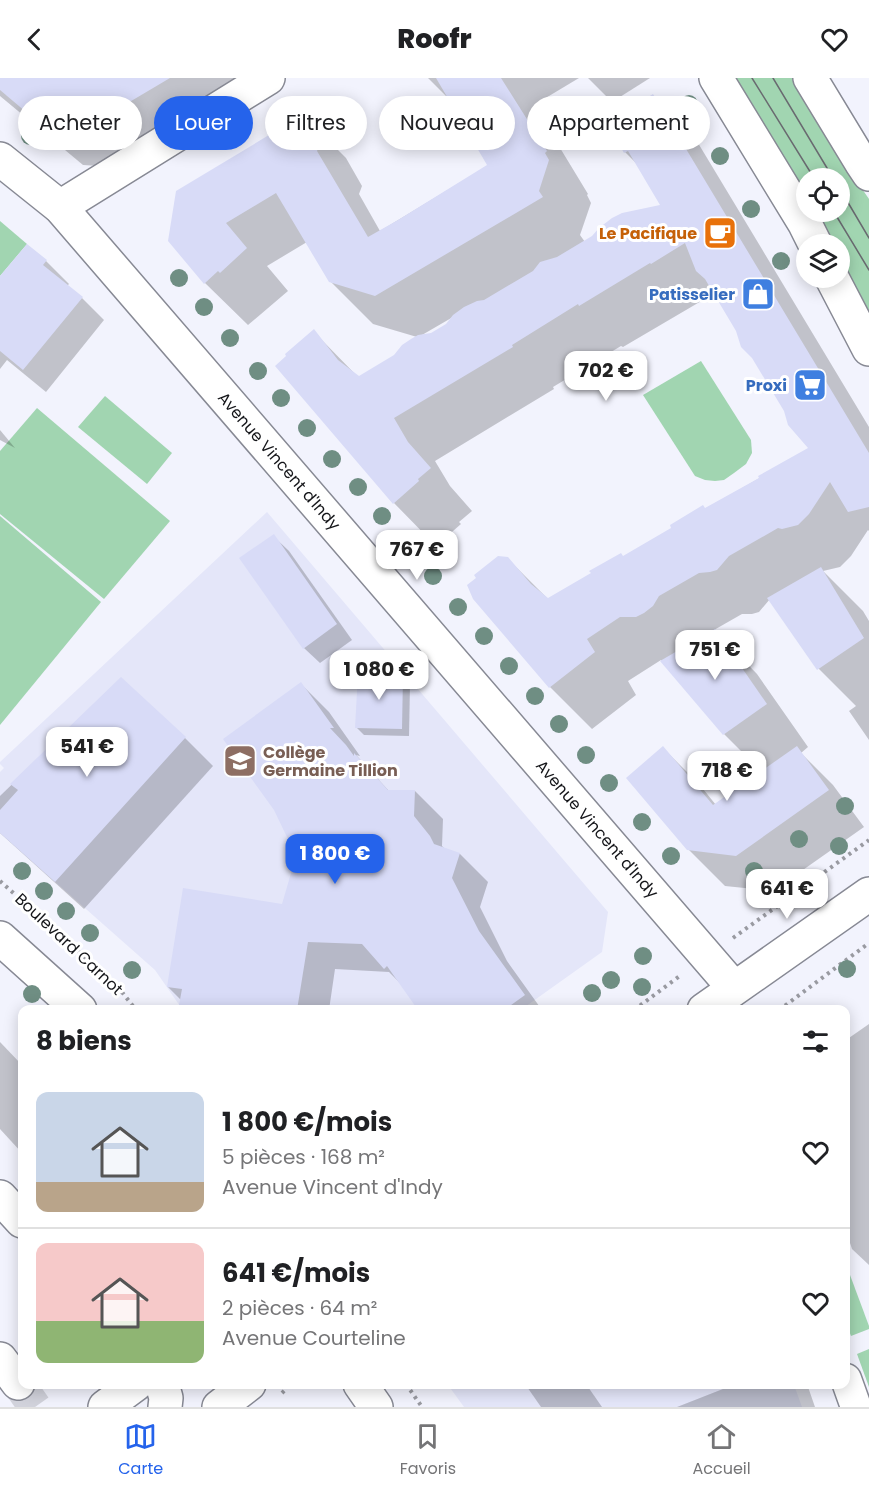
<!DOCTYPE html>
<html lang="fr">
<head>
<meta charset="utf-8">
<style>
  body { margin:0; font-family:Poppins,sans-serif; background:#f2f2f2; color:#202124; height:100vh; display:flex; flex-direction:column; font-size:22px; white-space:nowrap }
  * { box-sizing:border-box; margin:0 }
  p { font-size:20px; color:#757577 }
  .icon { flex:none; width:33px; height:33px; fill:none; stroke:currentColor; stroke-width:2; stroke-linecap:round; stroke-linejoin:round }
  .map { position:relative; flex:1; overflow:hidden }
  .panel { position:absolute; left:18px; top:927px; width:832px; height:384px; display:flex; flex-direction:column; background:#fff; border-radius:12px; box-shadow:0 3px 15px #0003 }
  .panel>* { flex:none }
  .top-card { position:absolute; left:18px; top:18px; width:834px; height:54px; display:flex; gap:12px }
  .buttons { position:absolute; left:796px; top:90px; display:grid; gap:12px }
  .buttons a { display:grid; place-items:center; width:54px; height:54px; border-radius:50%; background:#fff; box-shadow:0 3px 15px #0003; font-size:30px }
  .price { position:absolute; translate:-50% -51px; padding:0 14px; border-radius:12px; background:#fff; color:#222; font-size:20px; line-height:39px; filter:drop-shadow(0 2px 3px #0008) }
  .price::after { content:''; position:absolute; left:50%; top:36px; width:18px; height:14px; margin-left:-9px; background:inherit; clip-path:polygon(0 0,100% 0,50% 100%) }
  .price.active { background:#2563eb; color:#fff }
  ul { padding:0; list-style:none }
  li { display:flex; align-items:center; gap:18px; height:150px; padding:0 18px }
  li+li { border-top:2px solid #e0e0e0 }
  li span { display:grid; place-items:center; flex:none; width:168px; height:120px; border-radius:12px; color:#555 }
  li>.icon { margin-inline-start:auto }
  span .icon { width:72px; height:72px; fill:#fffc; stroke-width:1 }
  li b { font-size:26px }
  h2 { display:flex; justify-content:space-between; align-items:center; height:72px; padding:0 18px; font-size:26px }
  .chip { padding:0 21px; border-radius:27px; background:#fff; box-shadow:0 3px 15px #0003; font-size:21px; line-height:54px }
  .chip.active { background:#2563eb; color:#fff }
  header { display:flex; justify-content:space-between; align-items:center; height:78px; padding:0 18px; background:#fff; font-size:27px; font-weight:800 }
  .tab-bar { display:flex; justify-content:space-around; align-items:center; height:84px; border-top:2px solid #e0e0e0; background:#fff; font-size:16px; color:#757577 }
  .tab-bar a { display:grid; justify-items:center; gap:3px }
  .tab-bar .active { color:#2563eb }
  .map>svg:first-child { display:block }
  .built { fill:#e4e6f9 }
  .green { fill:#a1d5b1 }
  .shadow { fill:#0003; fill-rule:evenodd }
  .building { fill:#d8dbf7 }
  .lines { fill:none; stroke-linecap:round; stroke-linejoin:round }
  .trunk-tunnel { stroke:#d1d2db; stroke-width:33; stroke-dasharray:33 16; stroke-linecap:butt }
  .pedestrian-casing { stroke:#878994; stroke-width:33 }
  .minor-casing { stroke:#878994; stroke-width:36 }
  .secondary-casing { stroke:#878994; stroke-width:36 }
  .primary-casing { stroke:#878994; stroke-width:36 }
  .trunk-casing { stroke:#878994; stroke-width:36 }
  .path { stroke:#999aa1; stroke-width:4; stroke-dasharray:3 4.5; stroke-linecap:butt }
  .pedestrian { stroke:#fff; stroke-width:30 }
  .minor { stroke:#fff; stroke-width:33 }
  .secondary { stroke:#fff; stroke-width:33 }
  .primary { stroke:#fff; stroke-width:33 }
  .trunk { stroke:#fff; stroke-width:33 }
  .tram { stroke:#696a70; stroke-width:1.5 }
  .tree { fill:#6f8e83 }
  .labels { text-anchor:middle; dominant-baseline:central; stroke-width:6; stroke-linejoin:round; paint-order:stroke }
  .food-label { font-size:16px; font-weight:bold; fill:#c56008; stroke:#fff; text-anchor:end }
  .shop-label { font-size:16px; font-weight:bold; fill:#366cbe; stroke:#fff; text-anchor:end }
  .street-label { font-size:16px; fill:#141519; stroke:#fff }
  .education-label { font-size:16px; font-weight:bold; fill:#785e54; stroke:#fff; text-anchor:start }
</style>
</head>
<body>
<header><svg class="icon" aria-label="back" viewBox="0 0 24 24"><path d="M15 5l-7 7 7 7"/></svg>Roofr<svg class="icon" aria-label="heart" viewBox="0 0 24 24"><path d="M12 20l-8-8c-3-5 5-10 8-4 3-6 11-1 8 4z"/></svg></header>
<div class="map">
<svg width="869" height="1329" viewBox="0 0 869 1329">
  <rect width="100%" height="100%" fill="#f2f3fd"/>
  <g class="built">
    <path d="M267,434L608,834L602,874L522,931H182L155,892L0,755V694L4,690L0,686V684Z"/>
    <path d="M448,1307H794L802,1329H464Z"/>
  </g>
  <g class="green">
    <path d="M733,0H792L834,70L869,121V239L840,183V166H831L813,134H840V100H807V124Z"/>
    <path d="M0,143L27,166L0,198Z"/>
    <path d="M701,283L751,362L752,375L746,386L734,395L724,402L715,403L705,402L695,398L643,317Z"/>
    <path d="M105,318L172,375L147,406L78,349Z"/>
    <path d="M37,330L170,443L104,521L0,436V373Z"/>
    <path d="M0,438L101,524L0,647Z"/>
    <path d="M850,1197L869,1248V1251L851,1258L846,1245V1198Z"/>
    <path d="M869,1271V1309L857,1276Z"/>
  </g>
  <g class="shadow">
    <path d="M0,0H263L132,90L83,87L0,18Z"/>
    <path d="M428,0H579L534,27L588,116L587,117L591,125L580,157L585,164L663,128L638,87L625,74L653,18L695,60L869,349V453L868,452L851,478L840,489L823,493L863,533L869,543V662L849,633L856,628L819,591L770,521L759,534L752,536H742L714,552L757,596L808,669L801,675L833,707L864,749L773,813L725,808L688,771L663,670L699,706L716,727L762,694L724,656L661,582L628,603L636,617L592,651L550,609L475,520L507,480L549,522L810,371L785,333L715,215L623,269L621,268L553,309L554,311L435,383L450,408L472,433L459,444L461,446L436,468L394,425L277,288L314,254L359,300L395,278L417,259L373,246L330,203L307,164L267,188L288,213L248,247L205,205L170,162L304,38L346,80L362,108L359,116L380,153L489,87L453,25ZM453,239L447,247L431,256L422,257Z"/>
    <path d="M588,0H650L612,24Z"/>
    <path d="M28,168L46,183L69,206L67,208L82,220L104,242L46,314L7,282L0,291V201Z"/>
    <path d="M0,352L15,370L0,362Z"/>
    <path d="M273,458L289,473L352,562L320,585L304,570Z"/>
    <path d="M403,599L410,606L409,658L364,657L357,650Z"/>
    <path d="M121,601L185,660L213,688L84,831L0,755V718Z"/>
    <path d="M301,606L329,634L360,678L356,677L389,713H415L443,741L442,768L445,771L460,776L488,804L480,829L507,883L542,932H420L404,909L389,894L335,891L329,932H186L181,926V922L168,909L283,828L298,778Z"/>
    <path d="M869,946V1187L852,1171L846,1153V962Z"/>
    <path d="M0,964L22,987V1075L0,1051Z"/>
    <path d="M525,1306H586L602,1329H541Z"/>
    <path d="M728,1306H807L815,1329H677L728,1309Z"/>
  </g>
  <g class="building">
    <path d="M0,0H170L89,48L39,45L0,12Z"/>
    <path d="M436,0H501L547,73L545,75L549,82L539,113L543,119L375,218L329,204L276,115L226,145L247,170L220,195L218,193L204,206L168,163L176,113L304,36L320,65L317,73L368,159L398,142L487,87Z"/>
    <path d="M653,16L869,375V429L848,434L830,404L809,436L798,447L782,451L778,450L729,478L717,492L710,494L699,495L659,518L653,528L644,535L636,539H620L587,561L595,574L549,610L473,521L467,507L476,500L474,497L498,478L508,479L531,506L548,520L591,495L589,493L621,475L623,478L671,450L670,447L703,427L705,430L759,400L758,398L808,370L788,347L784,333L752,280L741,269L736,253L705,201L696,193L685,165L651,186L650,185L579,228L578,226L512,267L513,269L394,340L408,364L431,390L418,401L419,403L393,426L275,288L286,278L285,276L314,251L338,282L359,298L394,277L402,267L411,261L418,257L431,255L446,246L453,237L464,229L477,223L484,222L533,193L540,184L557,179L592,158L599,150L612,140L622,135L660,127L628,73L624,75L607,45Z"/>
    <path d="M27,166L47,182L43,187L83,219L23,292L0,273V198Z"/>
    <path d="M274,456L337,546L303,571L239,480Z"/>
    <path d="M821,489L864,560L817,592L767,520Z"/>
    <path d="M715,551L767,626L723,657L660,583Z"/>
    <path d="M358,595L403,597L402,651L355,650Z"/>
    <path d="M121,599L186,659L55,804L0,755V732L18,712L10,706Z"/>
    <path d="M301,604L334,650H330L346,667L354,678V675L388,712H415L414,738L430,758L434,766L460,775L452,800L479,853L525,917L504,932H418L387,888L384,891L362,866L308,864L297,932H194L195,929L179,927L182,911L167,909L183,810L282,826L296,778L274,732L223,661Z"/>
    <path d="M663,668L713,727L797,668L829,712L736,778L687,772L626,700Z"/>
  </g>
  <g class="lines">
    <path class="trunk-tunnel" d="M18,1305L35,1329"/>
    <defs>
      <path id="pedestrian" d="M846,1301L856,1329"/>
      <g id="minor">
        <path d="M0,81L60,129L734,910"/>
        <path d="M60,129L268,0"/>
        <path d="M0,860L80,932"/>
        <path d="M360,1306L376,1329"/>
      </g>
      <g id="secondary">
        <path d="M704,932L869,816"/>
        <path d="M105,1329L136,1306"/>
        <path d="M219,1329L249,1306"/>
      </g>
      <g id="primary">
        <path d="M716,0L805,146L815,166"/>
        <path d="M810,0L861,84L869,96"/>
        <path d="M832,200L869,271"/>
      </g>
      <g id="trunk">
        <path d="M0,1119L22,1143"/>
        <path d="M0,1281L18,1305"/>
        <path d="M162,1306L166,1320L165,1329"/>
      </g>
    </defs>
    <use href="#pedestrian" class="pedestrian-casing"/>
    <use href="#minor" class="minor-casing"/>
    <use href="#secondary" class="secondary-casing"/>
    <use href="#primary" class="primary-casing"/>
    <use href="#trunk" class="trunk-casing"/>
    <g class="path">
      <path d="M0,803L118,909L136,932"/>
      <path d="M733,860L869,762"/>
      <path d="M634,932L681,897"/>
      <path d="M779,932L869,865"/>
      <path d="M406,1306L422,1329"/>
      <path d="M282,1315L291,1306"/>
    </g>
    <use href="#pedestrian" class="pedestrian"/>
    <use href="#minor" class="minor"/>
    <use href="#secondary" class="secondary"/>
    <use href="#primary" class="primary"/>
    <use href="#trunk" class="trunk"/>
    <g class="tram">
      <path d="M752,0L814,100"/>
      <path d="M773,0L833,100"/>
      <path d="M840,111L869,160"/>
      <path d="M834,134L869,192"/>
    </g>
  </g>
  <g class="tree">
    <circle cx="689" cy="26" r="9"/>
    <circle cx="30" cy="58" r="9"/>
    <circle cx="720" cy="78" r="9"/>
    <circle cx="751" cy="131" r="9"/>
    <circle cx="781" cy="183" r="9"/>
    <circle cx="179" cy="200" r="9"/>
    <circle cx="204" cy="229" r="9"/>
    <circle cx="230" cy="260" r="9"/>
    <circle cx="258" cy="293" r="9"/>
    <circle cx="281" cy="320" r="9"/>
    <circle cx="307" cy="350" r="9"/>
    <circle cx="332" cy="381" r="9"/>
    <circle cx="358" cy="409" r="9"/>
    <circle cx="382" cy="438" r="9"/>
    <circle cx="407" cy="469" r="9"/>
    <circle cx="433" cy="498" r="9"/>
    <circle cx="458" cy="529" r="9"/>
    <circle cx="484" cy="558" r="9"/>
    <circle cx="509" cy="588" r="9"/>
    <circle cx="535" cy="618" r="9"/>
    <circle cx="559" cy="646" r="9"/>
    <circle cx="586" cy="677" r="9"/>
    <circle cx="609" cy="705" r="9"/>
    <circle cx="845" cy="728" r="9"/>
    <circle cx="642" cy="744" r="9"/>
    <circle cx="799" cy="761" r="9"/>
    <circle cx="839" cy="768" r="9"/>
    <circle cx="671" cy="778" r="9"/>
    <circle cx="22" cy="793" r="9"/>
    <circle cx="754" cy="793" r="9"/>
    <circle cx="794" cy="802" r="9"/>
    <circle cx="44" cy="813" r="9"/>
    <circle cx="66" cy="833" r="9"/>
    <circle cx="90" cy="855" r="9"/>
    <circle cx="643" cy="878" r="9"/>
    <circle cx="847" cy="891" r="9"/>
    <circle cx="132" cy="892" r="9"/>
    <circle cx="611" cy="902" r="9"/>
    <circle cx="642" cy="909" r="9"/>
    <circle cx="592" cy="915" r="9"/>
    <circle cx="32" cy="916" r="9"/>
  </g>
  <defs>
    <symbol id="cafe-square" viewBox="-11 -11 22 22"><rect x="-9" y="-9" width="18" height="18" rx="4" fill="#e8710a" stroke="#fff"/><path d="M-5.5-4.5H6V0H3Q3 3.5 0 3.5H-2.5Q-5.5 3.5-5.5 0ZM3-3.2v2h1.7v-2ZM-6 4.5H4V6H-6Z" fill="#fff"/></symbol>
    <symbol id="shop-square" viewBox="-11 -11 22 22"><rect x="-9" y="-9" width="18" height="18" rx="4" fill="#3f7fe0" stroke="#fff"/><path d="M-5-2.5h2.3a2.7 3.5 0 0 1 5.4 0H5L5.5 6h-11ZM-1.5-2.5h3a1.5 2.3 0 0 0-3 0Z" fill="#fff"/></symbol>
    <symbol id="supermarket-square" viewBox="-11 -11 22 22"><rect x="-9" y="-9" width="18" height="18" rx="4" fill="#3f7fe0" stroke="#fff"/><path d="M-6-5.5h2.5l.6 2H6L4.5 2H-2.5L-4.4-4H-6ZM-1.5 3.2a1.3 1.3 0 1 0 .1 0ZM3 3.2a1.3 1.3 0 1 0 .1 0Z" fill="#fff"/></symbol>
    <symbol id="school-square" viewBox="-11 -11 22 22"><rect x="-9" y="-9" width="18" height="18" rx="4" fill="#8d6e63" stroke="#fff"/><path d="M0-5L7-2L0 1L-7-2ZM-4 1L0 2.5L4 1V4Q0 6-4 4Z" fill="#fff"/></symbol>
  </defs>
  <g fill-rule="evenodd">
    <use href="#cafe-square" x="701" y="136" width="38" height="38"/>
    <use href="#shop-square" x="739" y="197" width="38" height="38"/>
    <use href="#supermarket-square" x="791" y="288" width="38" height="38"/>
    <use href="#school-square" x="221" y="664" width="38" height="38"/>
  </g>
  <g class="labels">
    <g class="food-label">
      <text x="697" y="155">Le Pacifique</text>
    </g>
    <g class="shop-label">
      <text x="735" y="216">Patisselier</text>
      <text x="787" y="307">Proxi</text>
    </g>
    <g class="street-label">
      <text transform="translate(279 383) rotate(49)">Avenue Vincent d'Indy</text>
      <text transform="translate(597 751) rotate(49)">Avenue Vincent d'Indy</text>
      <text transform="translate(69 866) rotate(43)">Boulevard Carnot</text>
    </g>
    <g class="education-label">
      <text x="263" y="674">Collège<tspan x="263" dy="18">Germaine Tillion</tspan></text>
    </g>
  </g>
</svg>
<div class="buttons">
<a><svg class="icon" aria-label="locate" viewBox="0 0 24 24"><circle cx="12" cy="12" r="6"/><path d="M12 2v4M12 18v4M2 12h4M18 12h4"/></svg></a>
<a><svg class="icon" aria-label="layers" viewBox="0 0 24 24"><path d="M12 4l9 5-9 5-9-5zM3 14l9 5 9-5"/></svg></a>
</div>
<b class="price" style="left:606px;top:324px">702 €</b>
<b class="price" style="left:417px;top:503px">767 €</b>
<b class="price" style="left:715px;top:603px">751 €</b>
<b class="price" style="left:379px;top:623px">1 080 €</b>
<b class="price" style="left:87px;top:700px">541 €</b>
<b class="price" style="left:727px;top:724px">718 €</b>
<b class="price active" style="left:335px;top:807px">1 800 €</b>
<b class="price" style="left:787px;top:842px">641 €</b>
<div class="top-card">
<a class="chip">Acheter</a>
<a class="chip active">Louer</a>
<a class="chip">Filtres</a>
<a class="chip">Nouveau</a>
<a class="chip">Appartement</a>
</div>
<section class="panel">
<h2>8 biens<svg class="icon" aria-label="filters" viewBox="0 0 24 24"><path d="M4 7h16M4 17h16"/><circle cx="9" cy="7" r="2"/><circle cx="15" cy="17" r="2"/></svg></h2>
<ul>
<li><span style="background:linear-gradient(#c9d6e8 75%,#b9a48a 0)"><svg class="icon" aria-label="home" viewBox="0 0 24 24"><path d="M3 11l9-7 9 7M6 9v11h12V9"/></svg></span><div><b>1 800 €/mois</b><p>5 pièces · 168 m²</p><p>Avenue Vincent d'Indy</p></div><svg class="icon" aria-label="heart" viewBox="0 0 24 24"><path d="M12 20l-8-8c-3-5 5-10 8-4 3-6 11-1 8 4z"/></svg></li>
<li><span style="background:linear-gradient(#f6c9c9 65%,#8fb573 0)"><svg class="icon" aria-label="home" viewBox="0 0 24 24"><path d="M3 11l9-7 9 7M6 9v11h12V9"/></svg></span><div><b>641 €/mois</b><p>2 pièces · 64 m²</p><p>Avenue Courteline</p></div><svg class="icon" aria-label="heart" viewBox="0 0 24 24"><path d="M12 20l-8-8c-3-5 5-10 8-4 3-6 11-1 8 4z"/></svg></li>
</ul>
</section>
</div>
<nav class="tab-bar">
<a class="active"><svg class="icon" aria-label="map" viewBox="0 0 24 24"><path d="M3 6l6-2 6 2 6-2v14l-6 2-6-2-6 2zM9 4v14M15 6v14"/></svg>Carte</a>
<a><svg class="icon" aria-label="saved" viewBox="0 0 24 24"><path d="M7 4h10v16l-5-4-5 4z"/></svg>Favoris</a>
<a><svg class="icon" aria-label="home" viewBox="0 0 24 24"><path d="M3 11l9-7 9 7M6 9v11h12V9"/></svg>Accueil</a>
</nav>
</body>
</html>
